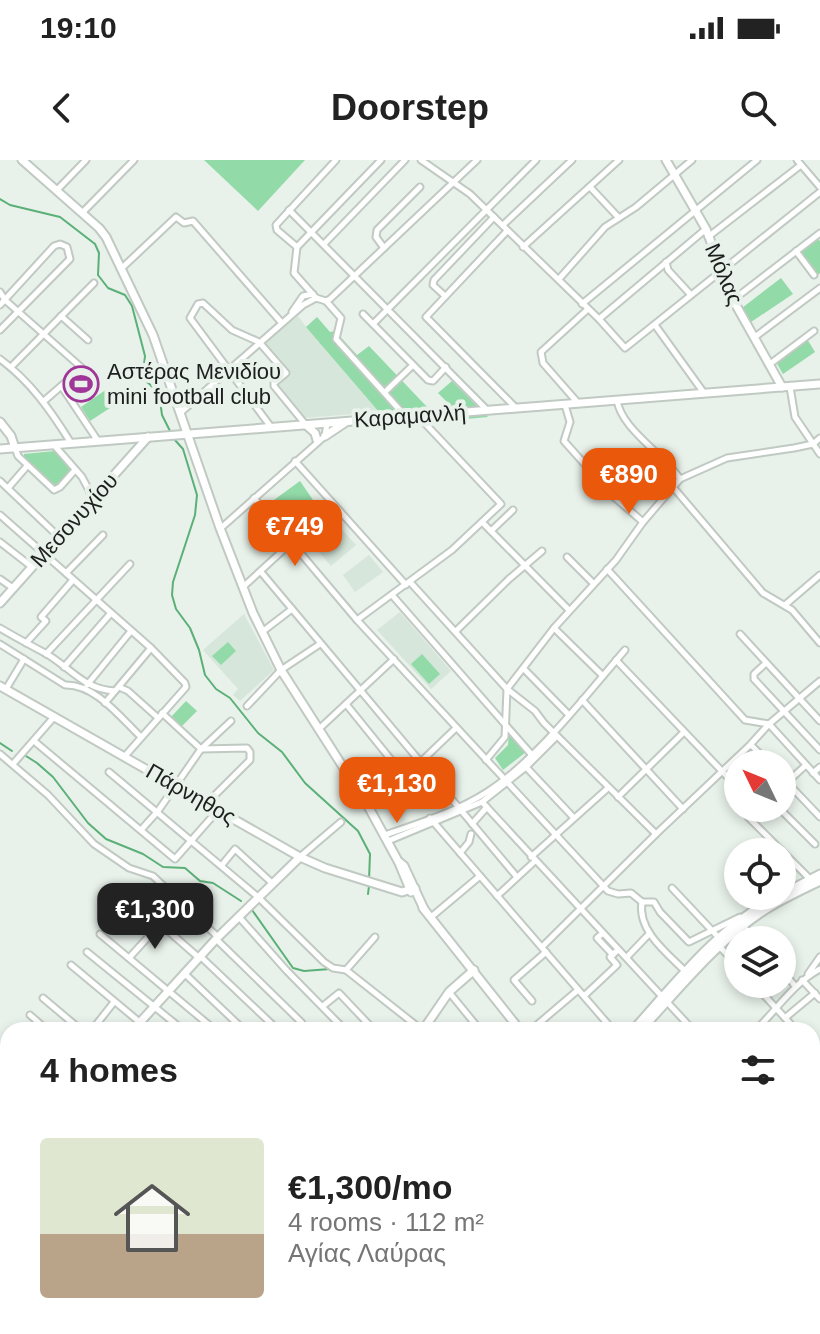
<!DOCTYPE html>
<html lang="en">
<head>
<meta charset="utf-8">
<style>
  body { margin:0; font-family:Helvetica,sans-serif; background:#f2f2f2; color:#222; height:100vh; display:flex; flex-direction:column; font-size:30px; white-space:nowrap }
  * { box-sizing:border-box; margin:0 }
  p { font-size:26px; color:#767676 }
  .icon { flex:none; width:44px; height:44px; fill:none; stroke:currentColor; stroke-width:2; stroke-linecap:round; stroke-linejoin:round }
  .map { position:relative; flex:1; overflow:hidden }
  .panel { position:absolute; left:0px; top:862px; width:820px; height:312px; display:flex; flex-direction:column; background:#fff; border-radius:24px 24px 0 0; box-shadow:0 4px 12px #0003 }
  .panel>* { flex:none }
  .needle { width:52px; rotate:313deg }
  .fabs { position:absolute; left:724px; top:590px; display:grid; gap:16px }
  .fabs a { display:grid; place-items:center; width:72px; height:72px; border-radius:50%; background:#fff; box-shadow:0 4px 12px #0003; font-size:40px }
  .price { position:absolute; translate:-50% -68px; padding:0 18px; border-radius:16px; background:#ea580c; color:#fff; font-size:26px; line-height:52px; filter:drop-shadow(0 2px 4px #0008) }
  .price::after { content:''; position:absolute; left:50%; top:48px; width:24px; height:18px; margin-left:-12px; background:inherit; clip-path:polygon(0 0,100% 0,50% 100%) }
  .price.selected { background:#222; color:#fff }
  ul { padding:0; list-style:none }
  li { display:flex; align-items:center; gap:24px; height:200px; padding:0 40px }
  li span { display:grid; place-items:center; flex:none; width:224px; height:160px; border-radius:8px; color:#555 }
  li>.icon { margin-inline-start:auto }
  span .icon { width:96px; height:96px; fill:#fffc; stroke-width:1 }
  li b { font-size:34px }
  h2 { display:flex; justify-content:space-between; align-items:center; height:96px; padding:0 40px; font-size:34px }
  .status { display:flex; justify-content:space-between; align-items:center; height:56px; padding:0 40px; background:#fff; direction:ltr }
  .status svg { height:22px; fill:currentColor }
  header { display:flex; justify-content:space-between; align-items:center; height:104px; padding:0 40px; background:#fff; font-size:36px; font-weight:700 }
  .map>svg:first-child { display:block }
  .built { fill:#d6e6da }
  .green { fill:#92daa7 }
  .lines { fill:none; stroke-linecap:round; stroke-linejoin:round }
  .stream { stroke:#5ab077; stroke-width:2 }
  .street-casing { stroke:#c0c9c2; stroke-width:9 }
  .secondary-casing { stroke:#c0c9c2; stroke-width:11 }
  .street { stroke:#fff; stroke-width:5 }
  .secondary { stroke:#fff; stroke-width:7 }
  .labels { text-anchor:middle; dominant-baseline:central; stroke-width:8; stroke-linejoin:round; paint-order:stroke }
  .street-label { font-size:22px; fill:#1c1f1d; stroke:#e8f1ea }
  .poi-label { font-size:22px; fill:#1c1f1d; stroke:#e8f1ea; text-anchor:start }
</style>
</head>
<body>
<div class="status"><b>19:10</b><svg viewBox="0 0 49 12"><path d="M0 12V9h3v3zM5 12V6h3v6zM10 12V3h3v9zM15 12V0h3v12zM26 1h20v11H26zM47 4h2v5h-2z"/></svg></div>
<header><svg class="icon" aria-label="back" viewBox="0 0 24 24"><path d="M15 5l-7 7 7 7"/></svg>Doorstep<svg class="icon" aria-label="search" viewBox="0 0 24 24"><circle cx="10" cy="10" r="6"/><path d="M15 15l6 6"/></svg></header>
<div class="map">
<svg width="820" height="1174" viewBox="0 0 820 1174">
  <rect width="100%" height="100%" fill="#e8f1ea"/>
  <g class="built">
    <path d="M298,156L306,167L379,252L304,258L274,224L288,212L263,184Z"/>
    <path d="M319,344L356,385L331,406L295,365Z"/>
    <path d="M369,395L383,412L355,432L343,415Z"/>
    <path d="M400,452L451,511L431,529L377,470Z"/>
    <path d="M244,454L274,510L240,541L233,535L238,529L203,490Z"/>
  </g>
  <g class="green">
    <path d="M204,0H305L258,51Z"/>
    <path d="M817,78L820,81V113L816,116L799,92Z"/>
    <path d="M781,118L793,134L751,162L742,148Z"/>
    <path d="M317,157L330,172L335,171L357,195L369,186L428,248L379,252L306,167Z"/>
    <path d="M807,179L815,192L783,214L776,202Z"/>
    <path d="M86,210L97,221L75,239L66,227Z"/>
    <path d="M452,221L488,257L456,260L455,250L438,233Z"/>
    <path d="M107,229L116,244L90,261L81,247Z"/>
    <path d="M55,291L70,309V314L57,328H53L24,301V294Z"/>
    <path d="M300,321L315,343L289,361L274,340Z"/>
    <path d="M228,482L236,491L221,505L212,496Z"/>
    <path d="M422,494L440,514L429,524L411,504Z"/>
    <path d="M186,541L197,551L181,567L171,557Z"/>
    <path d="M509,572L526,592L503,610L495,598L508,585Z"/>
  </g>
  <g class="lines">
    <g class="stream">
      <path d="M0,39L10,45L60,57L95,84L99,93L98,115L108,128L125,135L132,146L145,196L143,213L145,220L159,233L162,255L171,273"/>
      <path d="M174,279L183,289L197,335L195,355L173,422L172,435L176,449L190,468L199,490L205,515L216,529L230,538L258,573L282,592L305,623L358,671L370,694L369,720"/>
      <path d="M0,583L12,591"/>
      <path d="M26,596L37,603L53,617L88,663L106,679L143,694L163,707L185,708L200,721L213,723L241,741"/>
      <path d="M368,734L369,726"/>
      <path d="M252,750L293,808L304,811L330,809"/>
    </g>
    <defs>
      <g id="street">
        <path d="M336,0L276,65L277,70L297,87L381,0"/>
        <path d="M421,0L470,34L599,159L625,188L820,32"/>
        <path d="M797,0L820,27"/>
        <path d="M590,27L619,58"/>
        <path d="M57,30L86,0"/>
        <path d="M289,50L487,250"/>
        <path d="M82,53L134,0"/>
        <path d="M503,65L572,0"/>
        <path d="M507,71L426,157L516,248"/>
        <path d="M708,77L801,5"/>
        <path d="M324,84L405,0"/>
        <path d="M297,87L294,113L316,138"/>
        <path d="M523,87L619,0"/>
        <path d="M384,88L376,77L377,70L420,27"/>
        <path d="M796,91L814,115"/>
        <path d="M666,102L668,110L691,135"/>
        <path d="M122,108L176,57L184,63L193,61L281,162"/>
        <path d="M559,119L605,67L636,47L692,0"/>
        <path d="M0,132L5,140L82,208L44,241"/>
        <path d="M445,136L433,125L434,120L494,57"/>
        <path d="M733,140L820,73"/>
        <path d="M326,141L341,158L336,179L406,257"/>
        <path d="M582,144L757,0"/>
        <path d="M0,145L54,86L60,84L67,87L70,99L0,170"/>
        <path d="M292,152L303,136L313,134"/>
        <path d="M363,154L428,220L433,221L446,207"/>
        <path d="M61,156L88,180"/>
        <path d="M599,159L706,69"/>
        <path d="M373,164L536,0"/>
        <path d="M655,165L704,233"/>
        <path d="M755,177L820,128"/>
        <path d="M0,199C31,222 51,251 71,283"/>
        <path d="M770,204L814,171"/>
        <path d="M11,207L94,123"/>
        <path d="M62,227L98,281"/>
        <path d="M790,227L795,257L820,294"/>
        <path d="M385,232L413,205"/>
        <path d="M617,240C621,269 664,294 680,319"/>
        <path d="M578,243L543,203L541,192L588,149"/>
        <path d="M565,245L570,262L564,281L613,336L643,362"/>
        <path d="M180,253L303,145L316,138L326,141L330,139L477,0"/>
        <path d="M271,267L190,158L198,144L203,143L232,170L259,182L286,213L274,223V226L306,265"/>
        <path d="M54,285L82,317L93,338"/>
        <path d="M15,288L18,296L54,330L60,327L75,310"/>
        <path d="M295,301L406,425"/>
        <path d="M0,321L59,377"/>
        <path d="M673,327L763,433L792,450L820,483"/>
        <path d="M8,328L27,306"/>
        <path d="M254,338L357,460L608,731L618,734L631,733L642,742H654L660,752L689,782L740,757"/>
        <path d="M0,355L151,488L185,523L186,527L125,596"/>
        <path d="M482,362L569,450"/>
        <path d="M221,368L325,276L327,263"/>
        <path d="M491,371L513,350"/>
        <path d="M0,382L32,407"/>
        <path d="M567,397L593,423"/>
        <path d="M607,409L745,560L769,564L820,620"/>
        <path d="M261,412L517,717"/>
        <path d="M66,413L103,375"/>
        <path d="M0,419L13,428"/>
        <path d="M410,422L507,529L535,551L544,563L656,674"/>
        <path d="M243,427L292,382"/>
        <path d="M392,435L531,594"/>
        <path d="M785,445L820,415"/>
        <path d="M357,460L452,390L501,344L418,256"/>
        <path d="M0,468C15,477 30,485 45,493C70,507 84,530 115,531"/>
        <path d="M554,468L603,516"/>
        <path d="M456,471L509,419L542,391"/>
        <path d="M262,472L292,449"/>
        <path d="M740,474L820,561"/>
        <path d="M26,483L46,461L41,457L73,420"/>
        <path d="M0,484L65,525C95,524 120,557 140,576"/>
        <path d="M46,494L130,404"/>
        <path d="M616,500L738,628"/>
        <path d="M766,503L754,514V519L820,590"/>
        <path d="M64,507L111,453"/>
        <path d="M524,509L569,555"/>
        <path d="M87,525L131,471"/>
        <path d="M119,527L128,531L157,557"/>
        <path d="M6,529L24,499"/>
        <path d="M582,540L683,649"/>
        <path d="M105,543L151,488"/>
        <path d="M346,544L405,617"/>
        <path d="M247,546L281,510L320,484"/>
        <path d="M162,553L201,589L247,588L250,592V600L208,642"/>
        <path d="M319,569L394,499"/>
        <path d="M34,581L175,699L219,649"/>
        <path d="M751,585L770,604"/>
        <path d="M0,594L48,635L94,684L129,708L153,716L218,777"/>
        <path d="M486,600L505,577L507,529L554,468L616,400L643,362L680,319L727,298L794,288L813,284L820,278"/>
        <path d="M13,604L54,557"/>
        <path d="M526,607L574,658"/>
        <path d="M109,612L258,737L324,802L333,808L346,810L422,870"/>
        <path d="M813,613L820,607"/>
        <path d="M782,617L820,657"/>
        <path d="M782,627L806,605"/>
        <path d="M618,637L683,573"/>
        <path d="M482,642L693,870"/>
        <path d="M368,646L405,617L456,568"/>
        <path d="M759,648L748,657L810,719"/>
        <path d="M779,648L815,684"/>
        <path d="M430,658L613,870"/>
        <path d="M472,664L487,647"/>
        <path d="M141,670L158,651L201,589L231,561"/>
        <path d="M385,675C419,663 456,652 487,632C536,601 587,534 625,490"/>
        <path d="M388,681L482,642L526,607L557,576"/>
        <path d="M460,693L469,682L471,674"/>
        <path d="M301,696L341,662"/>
        <path d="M531,697L608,628"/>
        <path d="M222,705L235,689L272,723"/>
        <path d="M672,728L720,779"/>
        <path d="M497,736L535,701"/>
        <path d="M133,740L198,797"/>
        <path d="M642,742C637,771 668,794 686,812"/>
        <path d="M239,757L287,811L345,870"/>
        <path d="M430,758L480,716"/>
        <path d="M747,770L756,780"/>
        <path d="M603,773L597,778L613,795"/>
        <path d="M100,774L215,870"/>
        <path d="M216,779L302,863"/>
        <path d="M542,787L656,674L750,585L769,564L820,521"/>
        <path d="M720,787L738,806"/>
        <path d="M87,792L183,870"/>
        <path d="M200,796L277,869"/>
        <path d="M627,797L649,774"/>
        <path d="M129,798L160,764"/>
        <path d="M71,805L149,870"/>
        <path d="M346,810L375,777"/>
        <path d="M782,810L795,826"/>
        <path d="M184,813L244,870"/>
        <path d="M808,814L820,797"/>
        <path d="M802,820L820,839"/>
        <path d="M754,824L796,870"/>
        <path d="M449,832L480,870"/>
        <path d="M584,836L617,805L610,797L618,790"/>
        <path d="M43,838L81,870"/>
        <path d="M532,841L514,820L546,792"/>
        <path d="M323,846L339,833L374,870"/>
        <path d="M30,855L47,870"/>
        <path d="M785,858L815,833"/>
        <path d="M92,870L114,842"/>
        <path d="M531,870L578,830"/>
        <path d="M756,870C777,849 794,823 820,809"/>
        <path d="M812,887L820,896"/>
        <path d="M0,896L8,903"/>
        <path d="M0,930L8,940"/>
        <path d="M0,946L8,953"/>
        <path d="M0,980L8,988"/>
        <path d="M0,1046L8,1037"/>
        <path d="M0,1059L8,1066"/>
        <path d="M812,1059L820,1067"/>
        <path d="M0,1119L8,1126"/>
        <path d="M812,1122L820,1131"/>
        <path d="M0,1145L8,1141"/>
        <path d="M49,1166L57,1174"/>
        <path d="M96,1166L105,1174"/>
        <path d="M114,1166L123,1174"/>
        <path d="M142,1166L150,1174"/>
        <path d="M367,1166L379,1174"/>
        <path d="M456,1166L457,1174"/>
        <path d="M525,1166L531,1174"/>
        <path d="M663,1166L671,1174"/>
        <path d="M0,1168L6,1174"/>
        <path d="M26,1174L34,1166"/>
        <path d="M124,1174L136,1166"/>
        <path d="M208,1174L217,1166"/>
        <path d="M320,1174L328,1166"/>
        <path d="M351,1174L359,1166"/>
        <path d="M415,1174L424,1166"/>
        <path d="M808,1174L820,1162"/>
      </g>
      <g id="secondary">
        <path d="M22,0L99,68L106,77L153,175L220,368L253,453L281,510L368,646L398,701L404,706L424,749"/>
        <path d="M666,0L706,69L732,138L782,227"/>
        <path d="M0,262L11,276L15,288"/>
        <path d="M306,265L315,273L317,280"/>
        <path d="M325,276L346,262"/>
        <path d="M0,289L820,224"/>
        <path d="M0,443L148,277"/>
        <path d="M0,526L300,697L325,708L402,732L415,728"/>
        <path d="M399,703L411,732"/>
        <path d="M782,734L820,714"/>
        <path d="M423,748L520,870"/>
        <path d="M133,870L216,779L300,697"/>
        <path d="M423,870L449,832L474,810"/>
        <path d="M633,870C676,822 720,765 778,736"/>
        <path d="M641,870C680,828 717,781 765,750C782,739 802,730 820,721"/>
        <path d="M0,1021L8,1014"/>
        <path d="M812,1082L820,1073"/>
        <path d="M182,1166L188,1174"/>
        <path d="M489,1166L494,1174"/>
        <path d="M576,1166L584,1174"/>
        <path d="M748,1166L754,1174"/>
        <path d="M733,1174L740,1166"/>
      </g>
    </defs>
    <use href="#street" class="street-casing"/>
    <use href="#secondary" class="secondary-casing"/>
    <use href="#street" class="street"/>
    <use href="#secondary" class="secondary"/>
  </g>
  <defs>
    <symbol id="stadium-ring" viewBox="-11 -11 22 22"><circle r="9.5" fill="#e8f1ea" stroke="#9f3698" stroke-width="1.5"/><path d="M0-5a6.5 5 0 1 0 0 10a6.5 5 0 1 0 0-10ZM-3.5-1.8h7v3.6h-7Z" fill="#9f3698"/></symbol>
  </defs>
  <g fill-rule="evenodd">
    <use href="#stadium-ring" x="61" y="204" width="40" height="40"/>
  </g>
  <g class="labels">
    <g class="street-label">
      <text transform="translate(724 114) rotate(67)">Μόλας</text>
      <text transform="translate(410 256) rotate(-4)">Καραμανλή</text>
      <text transform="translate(74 360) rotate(-48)">Μεσονυχίου</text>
      <text transform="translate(191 634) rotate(30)">Πάρνηθος</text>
    </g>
    <g class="poi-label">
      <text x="107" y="211">Αστέρας Μενιδίου<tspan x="107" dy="25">mini football club</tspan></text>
    </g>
  </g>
</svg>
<div class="fabs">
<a><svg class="needle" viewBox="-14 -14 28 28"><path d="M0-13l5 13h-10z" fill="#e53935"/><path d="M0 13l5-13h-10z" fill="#767676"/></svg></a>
<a><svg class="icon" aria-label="locate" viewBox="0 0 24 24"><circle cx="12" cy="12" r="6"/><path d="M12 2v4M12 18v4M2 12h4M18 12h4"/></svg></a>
<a><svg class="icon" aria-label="layers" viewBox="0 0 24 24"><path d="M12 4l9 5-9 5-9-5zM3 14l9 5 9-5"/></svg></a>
</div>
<b class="price" style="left:629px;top:356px">€890</b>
<b class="price" style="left:295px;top:408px">€749</b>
<b class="price" style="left:397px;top:665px">€1,130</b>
<b class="price selected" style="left:155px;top:791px">€1,300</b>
<section class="panel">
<h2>4 homes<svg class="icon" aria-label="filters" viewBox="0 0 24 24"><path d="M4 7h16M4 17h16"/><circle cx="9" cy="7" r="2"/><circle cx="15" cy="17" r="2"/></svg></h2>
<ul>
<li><span style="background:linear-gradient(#dfe7d0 60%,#b9a48a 0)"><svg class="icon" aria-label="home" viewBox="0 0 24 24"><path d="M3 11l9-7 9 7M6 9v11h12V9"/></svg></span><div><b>€1,300/mo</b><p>4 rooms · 112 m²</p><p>Αγίας Λαύρας</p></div></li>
</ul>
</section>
</div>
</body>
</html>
